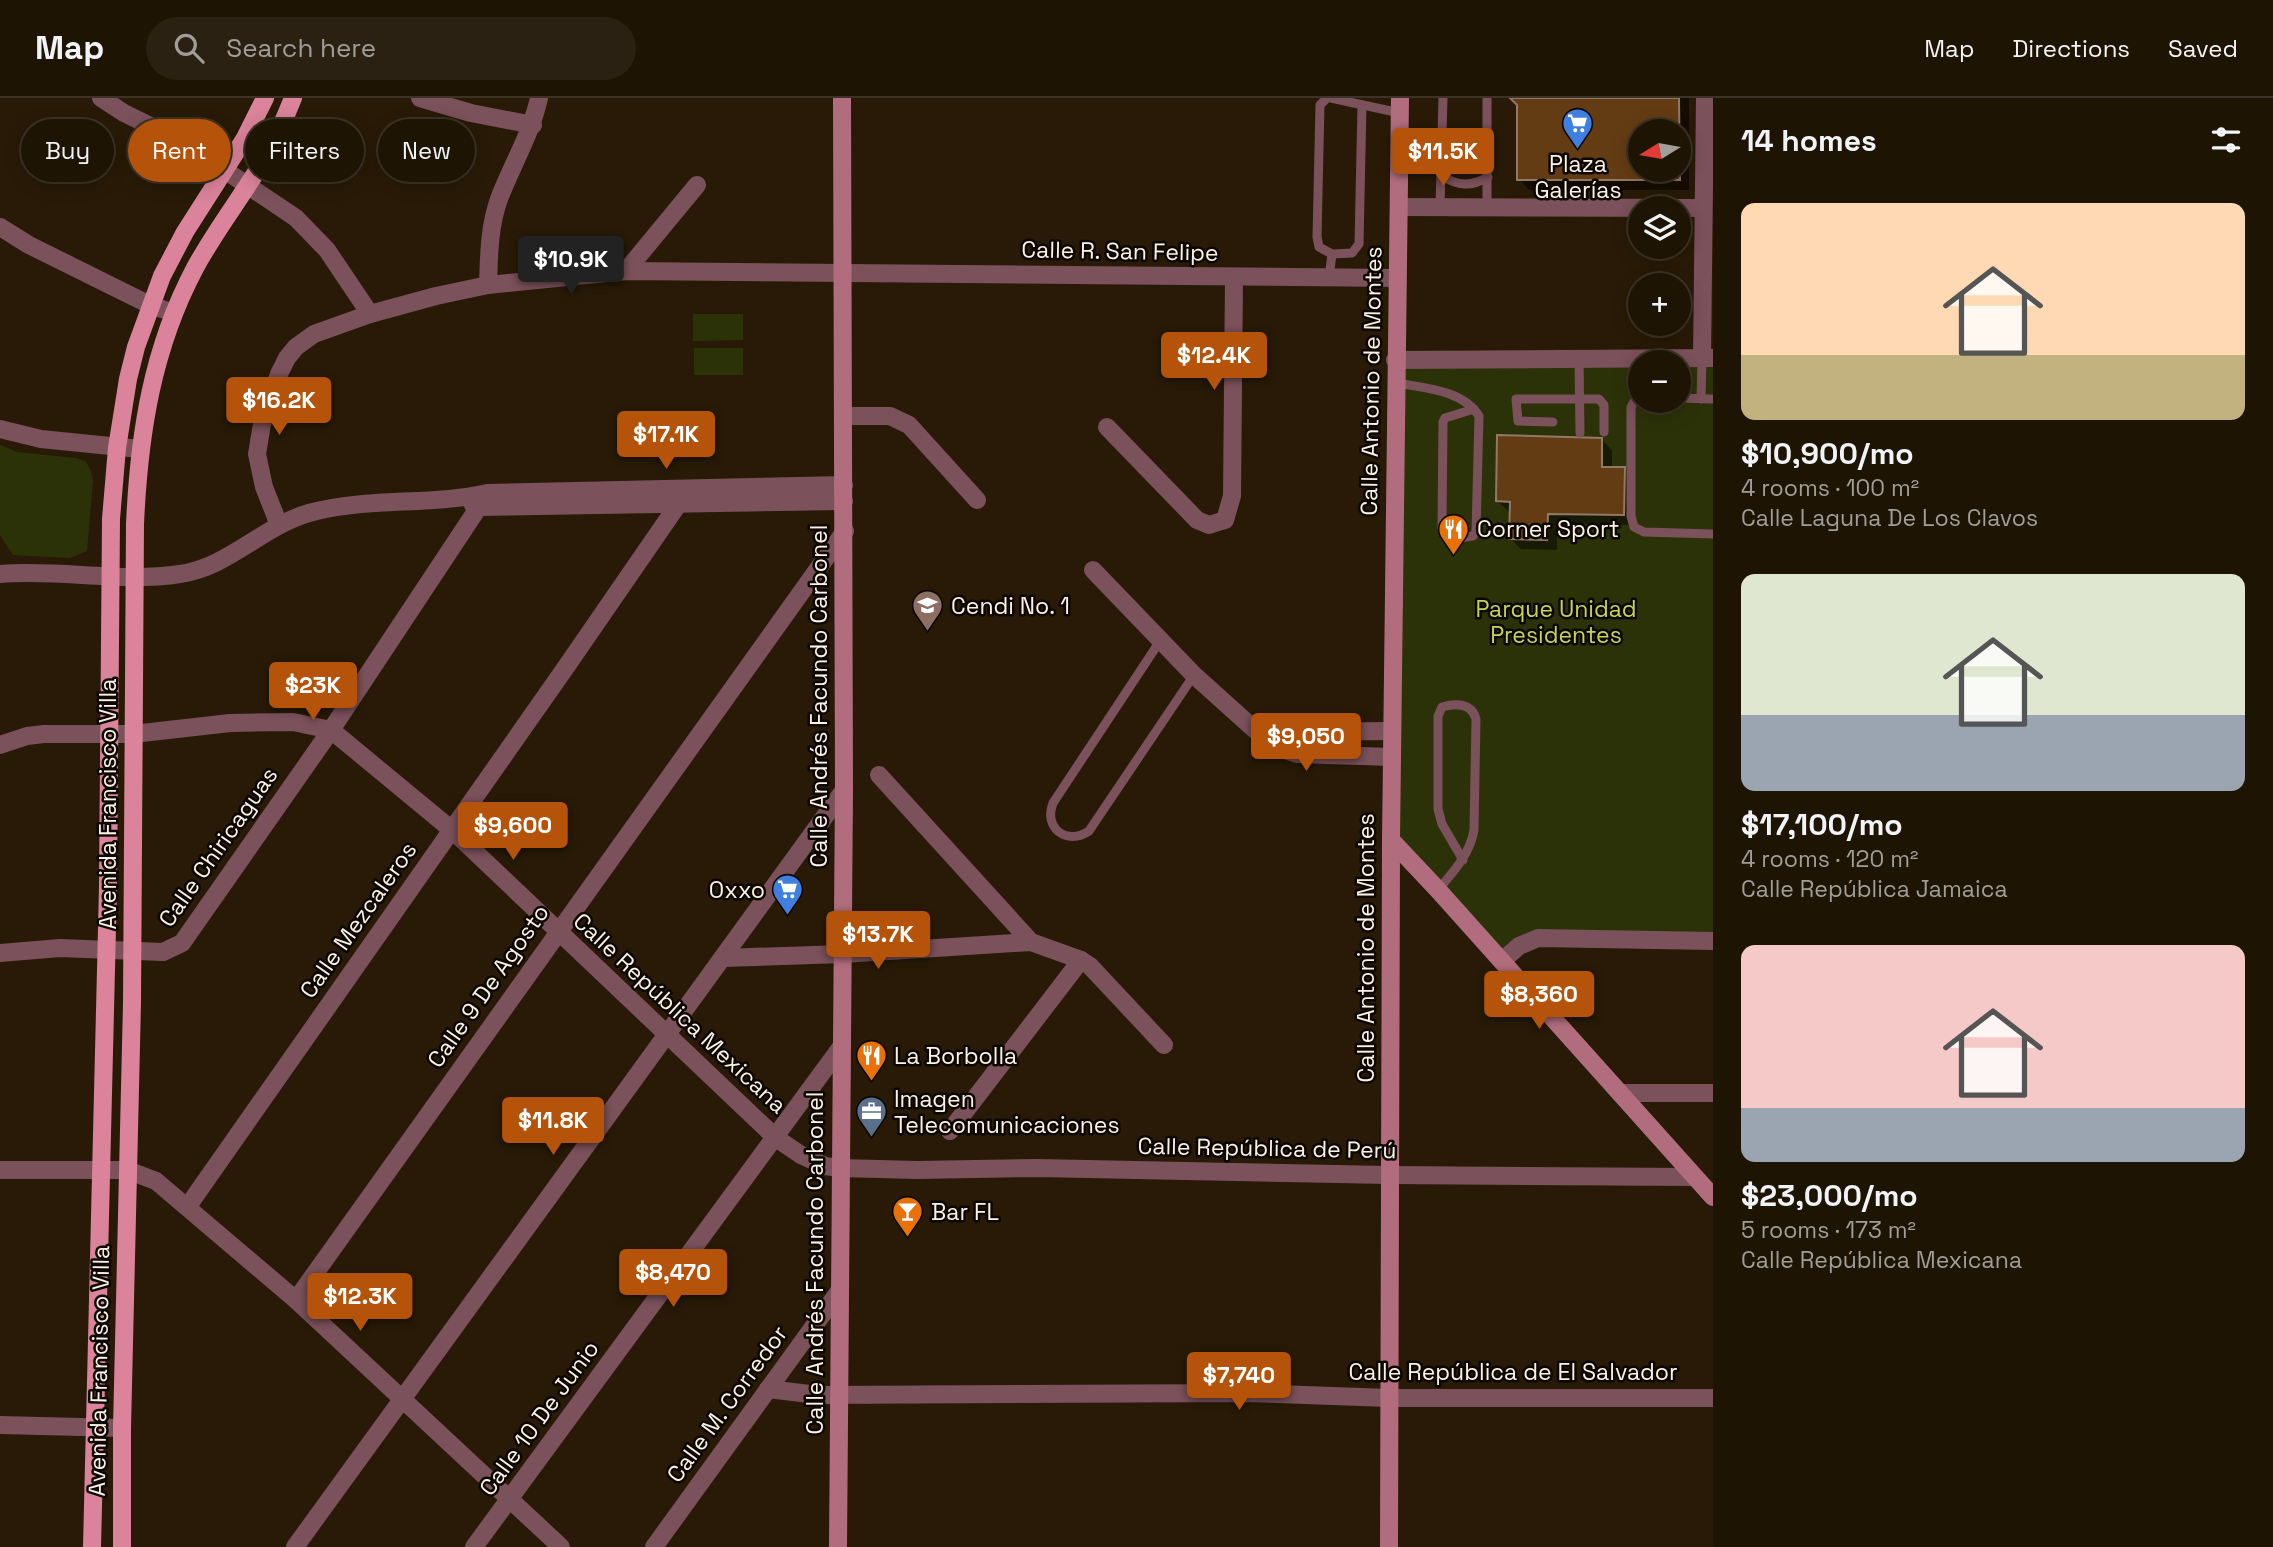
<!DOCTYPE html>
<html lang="en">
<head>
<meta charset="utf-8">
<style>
  body { margin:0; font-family:"Space Grotesk",sans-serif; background:#2b2113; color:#f1f3f6; height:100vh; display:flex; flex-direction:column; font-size:26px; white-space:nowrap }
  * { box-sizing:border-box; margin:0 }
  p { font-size:23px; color:#a19e9a }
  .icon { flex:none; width:38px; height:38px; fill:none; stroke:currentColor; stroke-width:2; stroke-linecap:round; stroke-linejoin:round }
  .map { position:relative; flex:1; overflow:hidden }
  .side { display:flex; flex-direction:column; background:#1e1404; width:560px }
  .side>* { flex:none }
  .banner { position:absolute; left:21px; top:21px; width:665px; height:63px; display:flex; gap:14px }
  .needle { width:46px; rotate:259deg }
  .buttons { position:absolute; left:1628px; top:21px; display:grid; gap:14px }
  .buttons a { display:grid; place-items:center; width:63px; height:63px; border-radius:50%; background:#1e1404; box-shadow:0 4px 18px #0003,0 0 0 2px #3c3326; font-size:35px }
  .price { position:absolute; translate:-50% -60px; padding:0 16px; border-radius:7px; background:#b45309; color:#fff; font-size:23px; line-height:46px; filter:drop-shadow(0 2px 4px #0008) }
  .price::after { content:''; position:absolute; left:50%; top:42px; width:21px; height:16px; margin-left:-10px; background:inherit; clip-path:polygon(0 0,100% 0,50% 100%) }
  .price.current { background:#222; color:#fff }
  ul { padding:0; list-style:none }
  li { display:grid; align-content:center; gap:14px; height:371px; padding:0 28px }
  li span { display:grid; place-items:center; height:217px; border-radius:14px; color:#555 }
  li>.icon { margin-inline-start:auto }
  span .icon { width:126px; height:126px; fill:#fffc; stroke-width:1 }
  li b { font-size:30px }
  h2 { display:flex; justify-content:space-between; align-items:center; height:84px; padding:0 28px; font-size:30px }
  .chip { padding:0 24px; border-radius:32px; background:#1e1404; box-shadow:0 4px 18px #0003,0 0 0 2px #3c3326; font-size:24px; line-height:63px }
  .chip.current { background:#b45309; color:#fff }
  header { display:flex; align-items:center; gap:42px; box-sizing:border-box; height:98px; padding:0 35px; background:#1e1404; border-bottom:2px solid #3c3326 }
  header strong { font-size:33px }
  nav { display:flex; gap:38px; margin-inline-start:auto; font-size:24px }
  .search { width:490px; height:63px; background:#2b2113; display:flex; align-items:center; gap:18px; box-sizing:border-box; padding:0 24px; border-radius:38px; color:#a19e9a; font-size:26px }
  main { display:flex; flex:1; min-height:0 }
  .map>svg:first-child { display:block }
  .green { fill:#2c3208; fill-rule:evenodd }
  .shadow { fill:#0007; fill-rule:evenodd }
  .building { fill:#643c14; stroke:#907967; stroke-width:2; fill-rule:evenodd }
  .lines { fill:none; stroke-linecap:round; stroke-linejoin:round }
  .lane { stroke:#7b515b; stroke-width:9 }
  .street { stroke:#7b515b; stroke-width:18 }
  .secondary { stroke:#b16d7e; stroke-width:18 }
  .primary { stroke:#da839a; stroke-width:18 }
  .labels { text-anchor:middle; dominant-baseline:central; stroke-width:5; stroke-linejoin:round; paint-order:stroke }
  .poi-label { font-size:23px; fill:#fbf2e5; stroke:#0c0702; text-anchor:start }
  .street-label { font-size:23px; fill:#fbf2e5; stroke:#0c0702 }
  .park-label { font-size:23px; fill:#c4d74f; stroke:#0c0702 }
</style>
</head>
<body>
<header>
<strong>Map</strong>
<div class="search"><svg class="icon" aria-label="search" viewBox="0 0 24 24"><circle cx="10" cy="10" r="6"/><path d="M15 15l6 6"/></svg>Search here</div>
<nav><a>Map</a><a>Directions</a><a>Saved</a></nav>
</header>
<main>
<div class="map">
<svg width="1713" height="1449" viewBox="0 0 1713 1449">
  <rect width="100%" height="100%" fill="#281a06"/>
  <g class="green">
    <path d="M693,216H743V242L693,243Z"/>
    <rect x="694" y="250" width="49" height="27"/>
    <path d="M1713,263V848L1519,846L1500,859L1397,746L1400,265ZM1640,264H1678V303H1640Z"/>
    <path d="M0,347L17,354L76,360L86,364L91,373L93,383L87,453L70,460L13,457L0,437Z"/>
  </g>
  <g class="shadow">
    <path d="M1514,0H1689V92H1529L1519,81V6ZM1640,33H1678V72H1640Z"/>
    <path d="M1602,342L1612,352V371H1625L1635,381L1634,427L1557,425V452L1521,451L1511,441L1512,413H1508L1497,403Z"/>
  </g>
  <g class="building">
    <path d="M1510,0H1679L1680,82H1517V7ZM1640,33H1678V72H1640Z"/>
    <path d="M1497,337L1602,340V369H1625L1624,417L1548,416L1547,442L1509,441L1510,404L1496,403Z"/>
  </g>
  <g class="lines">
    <g class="lane">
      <path d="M1327,0L1320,7L1317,139L1319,149L1332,156L1352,155L1359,146L1362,7"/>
      <path d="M1331,0L1400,15"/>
      <path d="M1442,78C1458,88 1471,89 1488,79"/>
      <path d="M1440,109L1443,0"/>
      <path d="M1487,109V0"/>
      <path d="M1329,180L1332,156"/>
      <path d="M1579,261L1580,335"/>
      <path d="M1397,285C1424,290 1463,292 1479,318L1476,434L1473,438L1459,440L1446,436L1442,430L1443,324L1445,320L1474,311"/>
      <path d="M1640,300L1635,302L1631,309V418L1634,429L1644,434L1713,436"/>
      <path d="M1678,300L1713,301"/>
      <path d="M1701,301L1702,260"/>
      <path d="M1553,324L1518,323L1516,301H1599L1604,307V334"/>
      <path d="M1160,543L1053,705C1043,730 1067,748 1089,733L1194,577"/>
      <path d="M1438,792C1454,773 1470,756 1474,732L1476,621C1472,605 1456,605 1442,609L1438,618V711L1442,726L1463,762"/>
    </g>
    <g class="street">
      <path d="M101,0L124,15L183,44L296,120L327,152L370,216"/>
      <path d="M420,0L471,15L533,27"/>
      <path d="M1399,109L1703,110"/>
      <path d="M0,129L29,147L150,207L174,215"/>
      <path d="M626,173L697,87"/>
      <path d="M488,187C489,158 489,129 499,101C512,67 531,36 539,0"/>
      <path d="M1702,260L1705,0"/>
      <path d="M1395,262L1713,260"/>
      <path d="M844,318H890L909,327L977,402"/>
      <path d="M1107,329L1197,422L1209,427L1225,422L1232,398L1234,179"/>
      <path d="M0,331L41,341L140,351"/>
      <path d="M473,407L480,409L844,403"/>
      <path d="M279,427L264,389L257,356L262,326L279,276L287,260L296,249L314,236L370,216L436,198L488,187L626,173L1396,180"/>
      <path d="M1093,472L1194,577L1273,648L1297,656L1392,659"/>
      <path d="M0,476C60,471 121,485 180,476C229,469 263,428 309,415C368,399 429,408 488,395L844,387"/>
      <path d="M1249,626L1285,634L1392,633"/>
      <path d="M0,647L27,638L44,636H133L230,625L293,624L331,632L452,732L776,1040L801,1057L825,1068L840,1070L917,1072L1037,1070L1389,1077L1694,1079"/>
      <path d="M879,677L1031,844L1081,862L1090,868L1164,947"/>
      <path d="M0,855L60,850L163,854L182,845L331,632L488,395"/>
      <path d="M723,860L842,856L1031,844"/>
      <path d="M1502,863L1519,848L1538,840L1713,843"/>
      <path d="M1620,995H1713"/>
      <path d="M950,1033L1081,862"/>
      <path d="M0,1072H127L156,1083L296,1202L561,1449"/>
      <path d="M188,1108L566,569L688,392"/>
      <path d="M296,1202L845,433"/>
      <path d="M768,1291L818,1297L1249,1295L1389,1300H1713"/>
      <path d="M0,1327L122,1330"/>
      <path d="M295,1449L844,692"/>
      <path d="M474,1449L841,949"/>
      <path d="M654,1449L840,1192"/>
    </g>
    <g class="secondary">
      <path d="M1391,742L1438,792L1713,1099"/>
      <path d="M838,1449L844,692L842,0"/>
      <path d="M1389,1449L1391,742L1400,0"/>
    </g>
    <g class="primary">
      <path d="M92,1449L108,789L111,421L117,350L128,281L136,249L162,178L185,134L245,40L265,0"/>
      <path d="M122,1449V1330L132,905L135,426C139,336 152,251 195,170C216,131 244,96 266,58C277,39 285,20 293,0"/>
    </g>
  </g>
  <defs>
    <symbol id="supermarket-pin" viewBox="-11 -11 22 30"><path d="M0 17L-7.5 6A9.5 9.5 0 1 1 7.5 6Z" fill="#3f7fe0" stroke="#0c0702"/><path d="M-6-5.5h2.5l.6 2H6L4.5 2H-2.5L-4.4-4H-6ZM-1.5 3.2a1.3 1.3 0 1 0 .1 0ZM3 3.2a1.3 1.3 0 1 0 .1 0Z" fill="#fff"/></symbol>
    <symbol id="restaurant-pin" viewBox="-11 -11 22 30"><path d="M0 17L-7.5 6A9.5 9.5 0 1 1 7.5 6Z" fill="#e8710a" stroke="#0c0702"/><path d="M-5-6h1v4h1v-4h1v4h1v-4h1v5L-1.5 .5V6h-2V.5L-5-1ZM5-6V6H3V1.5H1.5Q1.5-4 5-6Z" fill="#fff"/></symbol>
    <symbol id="school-pin" viewBox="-11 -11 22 30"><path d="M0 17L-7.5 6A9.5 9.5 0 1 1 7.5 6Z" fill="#8d6e63" stroke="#0c0702"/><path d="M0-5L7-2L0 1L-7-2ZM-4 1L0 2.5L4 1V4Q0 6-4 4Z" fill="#fff"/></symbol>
    <symbol id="office-pin" viewBox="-11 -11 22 30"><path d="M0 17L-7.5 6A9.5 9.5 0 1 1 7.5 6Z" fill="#5c6f8a" stroke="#0c0702"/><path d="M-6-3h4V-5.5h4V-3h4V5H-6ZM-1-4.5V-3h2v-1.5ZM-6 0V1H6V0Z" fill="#fff"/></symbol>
    <symbol id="bar-pin" viewBox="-11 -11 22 30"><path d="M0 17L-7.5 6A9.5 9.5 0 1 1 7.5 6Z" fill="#e8710a" stroke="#0c0702"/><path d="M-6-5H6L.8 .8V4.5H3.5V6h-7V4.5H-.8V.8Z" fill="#fff"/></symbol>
  </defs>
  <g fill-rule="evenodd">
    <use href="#supermarket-pin" x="1560" y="8" width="35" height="47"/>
    <use href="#restaurant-pin" x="1436" y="414" width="35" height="47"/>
    <use href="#school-pin" x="910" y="490" width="35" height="47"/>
    <use href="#supermarket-pin" x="770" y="774" width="35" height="47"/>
    <use href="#restaurant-pin" x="854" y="940" width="35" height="47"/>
    <use href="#office-pin" x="854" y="996" width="35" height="47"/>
    <use href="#bar-pin" x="890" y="1096" width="35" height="47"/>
  </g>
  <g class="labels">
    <g class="poi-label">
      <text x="1578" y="66" text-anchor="middle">Plaza<tspan x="1578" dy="26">Galerías</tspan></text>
      <text x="1477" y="431">Corner Sport</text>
      <text x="951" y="508">Cendi No. 1</text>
      <text x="765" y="792" text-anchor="end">Oxxo</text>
      <text x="894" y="958">La Borbolla</text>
      <text x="894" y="1001">Imagen<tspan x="894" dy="26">Telecomunicaciones</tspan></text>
      <text x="931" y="1114">Bar FL</text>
    </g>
    <g class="street-label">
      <text transform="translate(1120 153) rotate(1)">Calle R. San Felipe</text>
      <text transform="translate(1371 283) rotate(-89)">Calle Antonio de Montes</text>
      <text transform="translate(819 598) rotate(-90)">Calle Andrés Facundo Carbonel</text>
      <text transform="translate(108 706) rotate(-90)">Avenida Francisco Villa</text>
      <text transform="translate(218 749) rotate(-55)">Calle Chiricaguas</text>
      <text transform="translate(358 822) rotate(-55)">Calle Mezcaleros</text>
      <text transform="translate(1366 850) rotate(-90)">Calle Antonio de Montes</text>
      <text transform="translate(488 888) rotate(-55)">Calle 9 De Agosto</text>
      <text transform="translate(680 915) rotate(43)">Calle República Mexicana</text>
      <text transform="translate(1267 1050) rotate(1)">Calle República de Perú</text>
      <text transform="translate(815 1165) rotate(-90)">Calle Andrés Facundo Carbonel</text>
      <text transform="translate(99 1273) rotate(-89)">Avenida Francisco Villa</text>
      <text x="1513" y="1274">Calle República de El Salvador</text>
      <text transform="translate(727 1306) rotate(-54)">Calle M. Corredor</text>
      <text transform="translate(539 1320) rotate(-54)">Calle 10 De Junio</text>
    </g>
    <g class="park-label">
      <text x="1556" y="511">Parque Unidad<tspan x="1556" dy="26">Presidentes</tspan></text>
    </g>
  </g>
</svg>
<div class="buttons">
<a><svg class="needle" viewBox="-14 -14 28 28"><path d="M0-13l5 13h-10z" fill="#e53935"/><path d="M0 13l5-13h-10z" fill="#a19e9a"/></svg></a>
<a><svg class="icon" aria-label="layers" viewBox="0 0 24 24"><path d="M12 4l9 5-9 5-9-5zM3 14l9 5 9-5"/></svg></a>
<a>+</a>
<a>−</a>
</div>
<b class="price" style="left:1443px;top:90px">$11.5K</b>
<b class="price current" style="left:571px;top:198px">$10.9K</b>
<b class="price" style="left:1214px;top:294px">$12.4K</b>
<b class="price" style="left:279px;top:339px">$16.2K</b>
<b class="price" style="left:666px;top:373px">$17.1K</b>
<b class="price" style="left:313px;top:624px">$23K</b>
<b class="price" style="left:1306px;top:675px">$9,050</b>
<b class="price" style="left:513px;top:764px">$9,600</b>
<b class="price" style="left:878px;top:873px">$13.7K</b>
<b class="price" style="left:1539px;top:933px">$8,360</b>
<b class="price" style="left:553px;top:1059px">$11.8K</b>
<b class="price" style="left:673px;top:1211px">$8,470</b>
<b class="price" style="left:360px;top:1235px">$12.3K</b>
<b class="price" style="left:1239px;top:1314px">$7,740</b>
<div class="banner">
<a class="chip">Buy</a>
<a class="chip current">Rent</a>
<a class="chip">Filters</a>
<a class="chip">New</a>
</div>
</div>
<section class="side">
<h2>14 homes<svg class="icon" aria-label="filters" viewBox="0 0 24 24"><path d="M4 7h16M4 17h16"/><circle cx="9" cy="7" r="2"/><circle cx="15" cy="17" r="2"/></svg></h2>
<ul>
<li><span style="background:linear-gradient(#ffd9b3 70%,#c2b280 0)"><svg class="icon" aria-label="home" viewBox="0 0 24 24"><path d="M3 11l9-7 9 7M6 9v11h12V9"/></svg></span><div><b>$10,900/mo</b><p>4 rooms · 100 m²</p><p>Calle Laguna De Los Clavos</p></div></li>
<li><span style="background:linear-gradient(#dfe7d0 65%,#9aa5b1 0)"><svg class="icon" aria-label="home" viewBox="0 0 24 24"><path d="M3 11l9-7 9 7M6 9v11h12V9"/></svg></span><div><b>$17,100/mo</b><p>4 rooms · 120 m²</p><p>Calle República Jamaica</p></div></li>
<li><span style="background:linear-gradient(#f6c9c9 75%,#9aa5b1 0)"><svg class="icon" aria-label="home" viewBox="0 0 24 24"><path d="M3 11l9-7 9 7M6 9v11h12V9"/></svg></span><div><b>$23,000/mo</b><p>5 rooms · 173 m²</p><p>Calle República Mexicana</p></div></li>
</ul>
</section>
</main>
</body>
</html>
